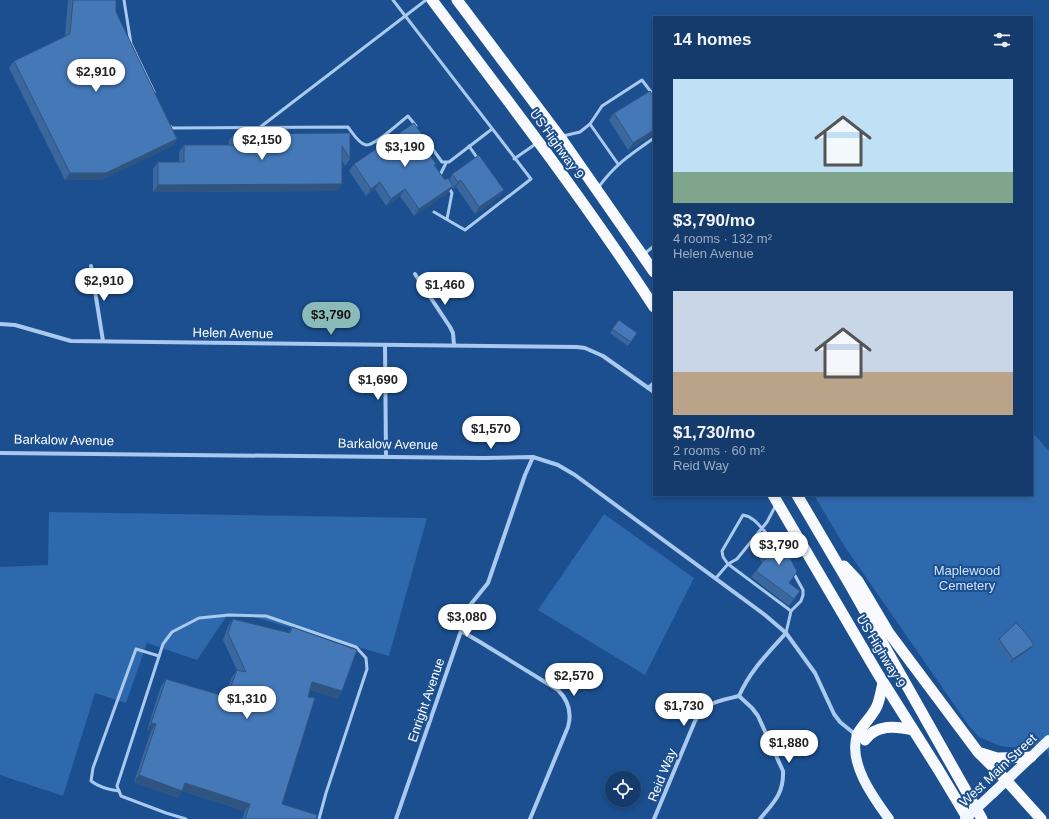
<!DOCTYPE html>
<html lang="en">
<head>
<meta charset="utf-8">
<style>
  body { margin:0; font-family:Helvetica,sans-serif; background:#214673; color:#f1f3f6; height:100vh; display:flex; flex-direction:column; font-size:15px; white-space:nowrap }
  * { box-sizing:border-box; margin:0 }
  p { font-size:13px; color:#9dadc1 }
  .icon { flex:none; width:22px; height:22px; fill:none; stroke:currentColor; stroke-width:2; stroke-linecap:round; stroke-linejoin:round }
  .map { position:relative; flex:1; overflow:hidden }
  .side { position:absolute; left:653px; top:16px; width:380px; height:480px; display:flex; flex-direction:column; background:#143b6b; border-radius:0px; box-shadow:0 2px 6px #0003,0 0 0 1px #33557e }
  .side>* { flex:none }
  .controls { position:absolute; left:605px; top:771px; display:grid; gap:8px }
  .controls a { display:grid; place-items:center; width:36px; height:36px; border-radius:50%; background:#143b6b; box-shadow:0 2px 6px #0003,0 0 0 1px #33557e; font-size:20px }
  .price { position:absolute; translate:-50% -34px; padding:0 9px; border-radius:14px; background:#fff; color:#222; font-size:13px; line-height:26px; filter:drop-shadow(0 1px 2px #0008) }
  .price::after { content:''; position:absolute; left:50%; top:24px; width:12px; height:9px; margin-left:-6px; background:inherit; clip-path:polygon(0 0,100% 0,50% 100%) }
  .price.current { background:#8bbbb9; color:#111 }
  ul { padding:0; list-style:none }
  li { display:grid; align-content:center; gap:8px; height:212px; padding:0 20px }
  li span { display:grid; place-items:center; height:124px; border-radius:0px; color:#555 }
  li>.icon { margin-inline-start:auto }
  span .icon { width:72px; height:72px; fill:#fffc; stroke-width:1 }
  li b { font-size:17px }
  h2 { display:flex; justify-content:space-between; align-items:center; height:48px; padding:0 20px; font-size:17px }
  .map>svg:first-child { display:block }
  .green { fill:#2e69ad }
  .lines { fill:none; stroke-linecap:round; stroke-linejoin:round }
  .service { stroke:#a9c9ee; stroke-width:3 }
  .minor { stroke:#a9c9ee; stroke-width:4 }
  .primary { stroke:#f0f6ff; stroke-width:10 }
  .trunk { stroke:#f8faff; stroke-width:11 }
  .primary-bridge { stroke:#f0f6ff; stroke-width:10 }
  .wall { fill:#3a679d }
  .shaded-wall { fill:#305480 }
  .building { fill:#4478b7; stroke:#305480 }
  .labels { text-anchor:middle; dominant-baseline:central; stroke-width:4; stroke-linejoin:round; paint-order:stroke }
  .street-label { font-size:13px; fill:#fff; stroke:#1b4f8f }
  .park-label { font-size:13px; fill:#cfe3fa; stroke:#1b4f8f }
</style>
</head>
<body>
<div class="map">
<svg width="1049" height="819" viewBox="0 0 1049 819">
  <rect width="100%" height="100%" fill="#1b4f8f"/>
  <g class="green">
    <path d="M1032,432L1049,451V757L1045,744L1017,748L1000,746L979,737L969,726L845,547L814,495H1032Z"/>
    <path d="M49,512L427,518L389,656L244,614H228L197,660L147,643L126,703L95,693L63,796L0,775V567L48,565Z"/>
    <path d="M604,514L694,578L645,675L538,610Z"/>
  </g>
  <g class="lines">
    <g class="service">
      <path d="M124,0L131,44L154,92"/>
      <path d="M393,0L531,179L465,230L434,212"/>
      <path d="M590,124L618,164"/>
      <path d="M170,126L172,128L348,127C352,132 359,144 366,145C375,146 400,122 408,116L416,126"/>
      <path d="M259,128L426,0"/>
      <path d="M563,136L580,132L590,124L602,106L642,80L654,96"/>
      <path d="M424,137L442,162H449L492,129"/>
      <path d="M469,146L478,159"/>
      <path d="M514,159L537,143"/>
      <path d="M440,175L446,163"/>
      <path d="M598,188C614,165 631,154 654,138"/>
      <path d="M447,219L452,193L449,188"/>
      <path d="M644,254L654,246"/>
      <path d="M775,541C763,533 757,517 743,515L722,551L723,557L728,564L791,611"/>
      <path d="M716,578L728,564L737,559L767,522L776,505"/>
      <path d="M786,633L791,611L801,601L803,595V590L793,572"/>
      <path d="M119,791C110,790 99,787 91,781L93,768L136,649L159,656"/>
      <path d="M186,819L166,813L121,796L117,786L163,644L172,632L199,618L229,615L266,616L356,647L366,658L367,669L326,793L319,819"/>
    </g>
    <g class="minor">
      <path d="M91,266L103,341"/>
      <path d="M415,274L450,327L453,333L454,345"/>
      <path d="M0,324L15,325L71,341L577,347L585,348L603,356L654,392"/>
      <path d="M385,345L386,457"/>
      <path d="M648,388L654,383"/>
      <path d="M0,453L484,458L533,457L558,465L575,475L765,615L786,633L815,673L834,714L840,722L856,735"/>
      <path d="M461,631L480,642L558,690C569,701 572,713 568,727L530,819"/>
      <path d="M739,696C750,671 768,653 786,633"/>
      <path d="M396,819L461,631L471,604L488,583L525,475L533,457"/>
      <path d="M654,819L695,721C706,702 718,701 739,696L752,708L758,716L783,771C784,794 773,803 760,819"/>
    </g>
    <g class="primary">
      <path d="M857,735C848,763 873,797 889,819"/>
      <path d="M993,793L1049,740"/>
    </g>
    <g class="trunk">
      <path d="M432,0C508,101 585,201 654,307"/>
      <path d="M457,0L560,137L654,272"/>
      <path d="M773,495L878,674L938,769L968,819"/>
      <path d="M797,495L850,585L982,819"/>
      <path d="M844,566L858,581L889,633L978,752L1006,780L1041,819"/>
      <path d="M857,735C863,724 872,717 877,706C880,699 881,691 883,683"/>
      <path d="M865,740C876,724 896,726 913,730"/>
      <path d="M981,753L997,758L1031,757"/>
    </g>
    <path class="primary-bridge" d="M965,819L993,793"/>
  </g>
  <g class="wall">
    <path d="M68,0H116V12L177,139L172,146L101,180H65L9,68L14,61L65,36Z"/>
    <path d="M614,113L654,134L628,150L609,120Z"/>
    <path d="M350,133V159L345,166L342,161V184L337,191L153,192V169L158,162H179V152L184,145H229V140L234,134Z"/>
    <path d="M431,156L435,165L445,180H449L452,174L504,190L499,197L475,214L456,187L453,189L452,187L448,193L414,216L400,196L386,206L375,189L366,196L349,171L354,164Z"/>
    <path d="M619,320L637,333L628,346L610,333Z"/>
    <path d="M789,540V583L800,591L789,606L751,577L762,563L756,551L761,544H786Z"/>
    <path d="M233,619L288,633L292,627L342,691L337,698L310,690L282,804L316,819H242L245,811L182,791L178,798L134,782L151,731L147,730L161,686L166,679L225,696L232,677L237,670L223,640L228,626Z"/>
    <path d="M999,639L1031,648L1010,663L997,643Z"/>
  </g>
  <g class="shaded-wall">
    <path d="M654,130V134L628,150L633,143Z"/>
    <path d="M177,139L172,146L101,180H65L70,173Z"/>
    <path d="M461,180L456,187L453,189L458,182Z"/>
    <path d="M380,182L375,189L366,196L371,189Z"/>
    <path d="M342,184L337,191L153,192L158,185Z"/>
    <path d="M453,186L448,193L414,216L419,209Z"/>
    <path d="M405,189L400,196L386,206L391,199Z"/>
    <path d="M504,190L499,197L475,214L479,207Z"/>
    <path d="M790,548L794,550L789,557L785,555Z"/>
    <path d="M1034,645L1031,648L1010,663L1013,659Z"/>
    <path d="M312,682L342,691L337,698L307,689Z"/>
    <path d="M151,723L156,724L151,731L147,730Z"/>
    <path d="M139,775L185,783L250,804L245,811L182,791L178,798L134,782Z"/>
  </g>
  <g class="building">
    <path d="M73,0H116V12L177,139L106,173H70L14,61L70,34Z"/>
    <path d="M650,91L654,98V130L633,143L614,113Z"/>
    <path d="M414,123L434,152L430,155L436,164L434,165L445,180L448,178L453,186L419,209L405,189L391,199L380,182L371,189L354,164Z"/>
    <path d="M350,133V159L342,146V184L158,185V162H184V145H234V134Z"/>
    <path d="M479,155L504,190L479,207L461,180L458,182L452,174Z"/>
    <path d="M619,320L637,333L631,342L612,329Z"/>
    <path d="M777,536L781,544L783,543L787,545L789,540L794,550L790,548L788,553L797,572L789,583L800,591L794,599L756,571L767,556L761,544Z"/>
    <path d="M233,619L290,633L292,627L357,650L342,691L312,682L308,697L315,698L282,804L317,815L316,819H245L250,804L185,783L182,791L139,775L156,724L151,723L166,679L227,697L237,670L246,672L228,633Z"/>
    <path d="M1016,623L1024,631L1034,645L1013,659L999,639Z"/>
  </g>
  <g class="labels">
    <g class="street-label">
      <text transform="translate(557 144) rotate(54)">US Highway 9</text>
      <text transform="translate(233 333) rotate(1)">Helen Avenue</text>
      <text transform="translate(64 440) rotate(1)">Barkalow Avenue</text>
      <text transform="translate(388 444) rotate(1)">Barkalow Avenue</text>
      <text transform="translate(881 651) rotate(59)">US Highway 9</text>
      <text transform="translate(426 700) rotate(-71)">Enright Avenue</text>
      <text transform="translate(998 770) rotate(-43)">West Main Street</text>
      <text transform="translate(662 775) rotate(-68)">Reid Way</text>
    </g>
    <g class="park-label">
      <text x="967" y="570">Maplewood<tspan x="967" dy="15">Cemetery</tspan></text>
    </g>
  </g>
</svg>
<div class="controls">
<a><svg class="icon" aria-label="locate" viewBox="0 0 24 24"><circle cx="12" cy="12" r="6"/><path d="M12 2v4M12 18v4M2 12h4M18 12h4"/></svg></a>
</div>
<b class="price" style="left:96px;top:93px">$2,910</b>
<b class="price" style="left:262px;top:161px">$2,150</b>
<b class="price" style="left:405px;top:168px">$3,190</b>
<b class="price" style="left:104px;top:302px">$2,910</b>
<b class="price" style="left:445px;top:306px">$1,460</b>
<b class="price current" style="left:331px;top:336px">$3,790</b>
<b class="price" style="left:378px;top:401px">$1,690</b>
<b class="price" style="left:491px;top:450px">$1,570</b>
<b class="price" style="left:779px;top:566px">$3,790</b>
<b class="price" style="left:467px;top:638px">$3,080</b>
<b class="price" style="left:574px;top:697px">$2,570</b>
<b class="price" style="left:247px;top:720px">$1,310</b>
<b class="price" style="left:684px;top:727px">$1,730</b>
<b class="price" style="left:789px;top:764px">$1,880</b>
<section class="side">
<h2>14 homes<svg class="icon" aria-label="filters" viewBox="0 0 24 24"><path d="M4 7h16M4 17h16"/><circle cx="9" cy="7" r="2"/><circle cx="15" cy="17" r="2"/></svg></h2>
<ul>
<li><span style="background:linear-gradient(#bfe0f5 75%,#7fa58c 0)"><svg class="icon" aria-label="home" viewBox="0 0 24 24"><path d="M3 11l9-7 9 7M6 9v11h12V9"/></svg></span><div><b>$3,790/mo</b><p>4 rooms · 132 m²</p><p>Helen Avenue</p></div></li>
<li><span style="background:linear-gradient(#c9d6e8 65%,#b9a48a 0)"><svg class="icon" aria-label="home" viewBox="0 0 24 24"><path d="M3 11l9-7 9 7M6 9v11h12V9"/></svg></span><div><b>$1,730/mo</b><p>2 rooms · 60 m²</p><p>Reid Way</p></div></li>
</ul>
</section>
</div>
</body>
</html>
